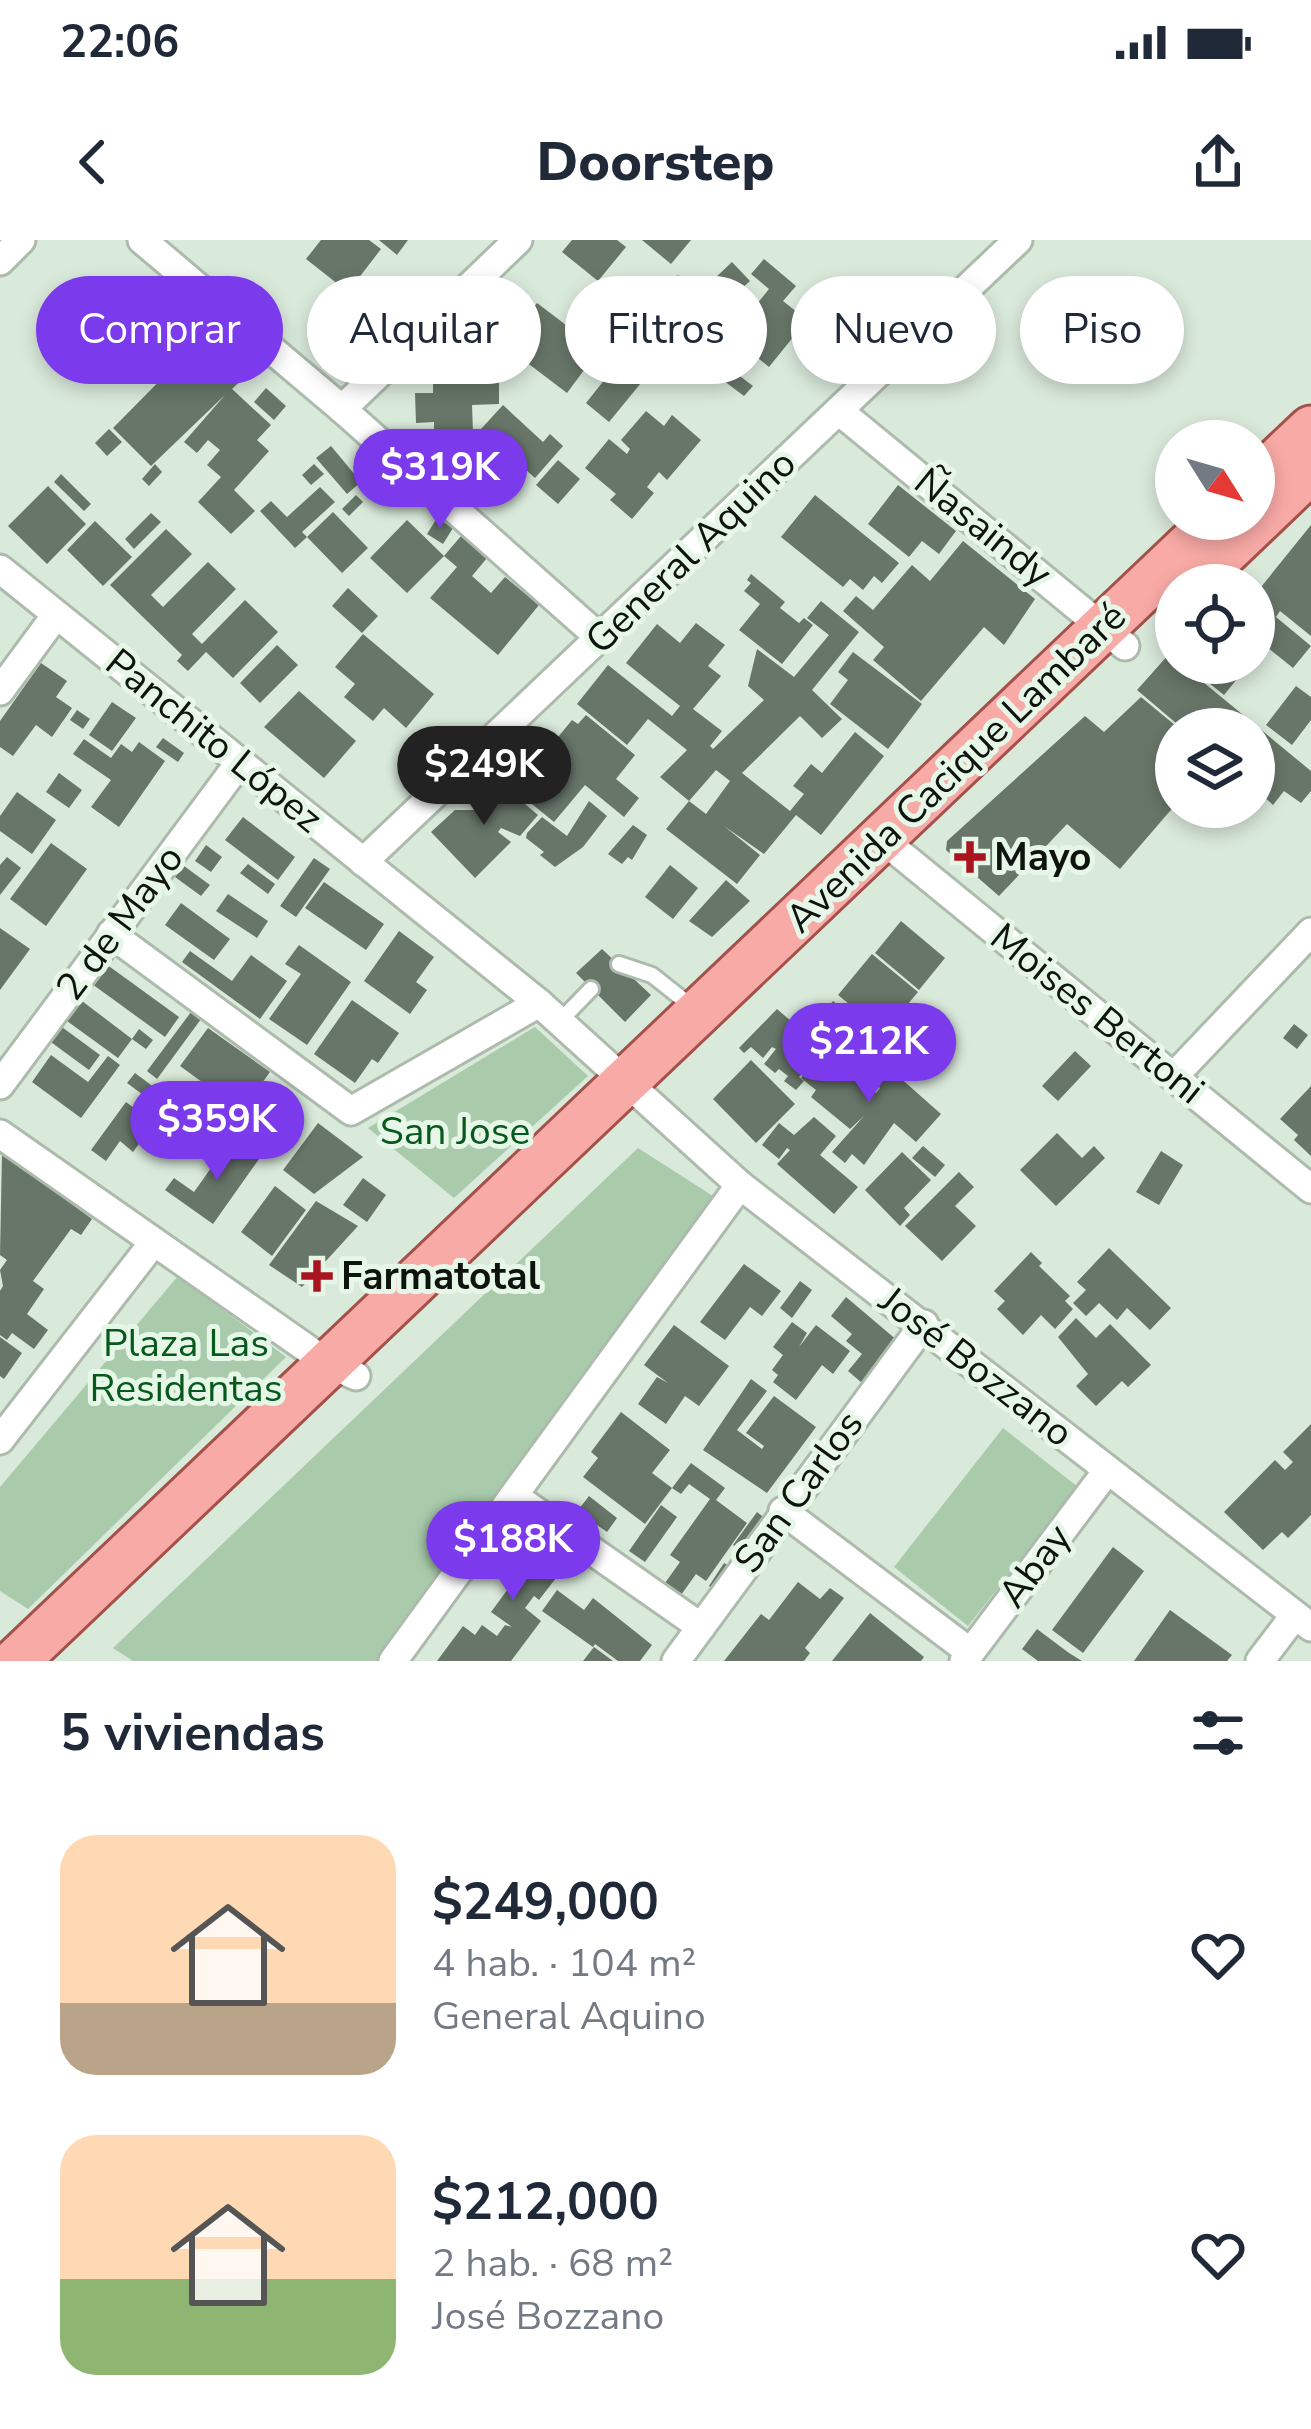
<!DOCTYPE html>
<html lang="es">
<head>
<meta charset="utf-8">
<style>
  body { margin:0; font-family:"Nunito Sans",sans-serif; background:#f2f2f3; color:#1f2937; height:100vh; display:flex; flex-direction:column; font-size:45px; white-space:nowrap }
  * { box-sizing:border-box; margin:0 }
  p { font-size:39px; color:#747a83 }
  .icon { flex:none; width:66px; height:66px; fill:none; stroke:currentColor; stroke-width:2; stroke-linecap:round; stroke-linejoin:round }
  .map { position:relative; height:1421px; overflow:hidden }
  .sheet { display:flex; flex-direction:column; background:#fff; flex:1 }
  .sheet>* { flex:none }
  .guide { position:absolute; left:36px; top:36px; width:1239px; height:108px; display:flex; gap:24px }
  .needle { width:78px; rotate:127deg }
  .fabs { position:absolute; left:1155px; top:180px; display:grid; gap:24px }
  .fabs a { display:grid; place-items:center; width:120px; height:120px; border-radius:50%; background:#fff; box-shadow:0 6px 18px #0003; font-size:60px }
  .price { position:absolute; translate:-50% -102px; padding:0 27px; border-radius:42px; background:#7c3aed; color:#fff; font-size:39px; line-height:78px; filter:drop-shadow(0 3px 6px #0008) }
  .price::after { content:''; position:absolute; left:50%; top:72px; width:36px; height:27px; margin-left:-18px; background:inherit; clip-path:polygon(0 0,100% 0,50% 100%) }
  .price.selected { background:#222; color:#fff }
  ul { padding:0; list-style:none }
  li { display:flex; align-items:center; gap:36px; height:300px; padding:0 60px }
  li span { display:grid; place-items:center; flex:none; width:336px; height:240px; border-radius:36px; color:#555 }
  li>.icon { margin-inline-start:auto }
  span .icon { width:144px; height:144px; fill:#fffc; stroke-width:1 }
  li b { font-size:51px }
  h2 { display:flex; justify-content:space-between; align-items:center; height:144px; padding:0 60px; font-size:51px }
  .pill { padding:0 42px; border-radius:54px; background:#fff; box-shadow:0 6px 18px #0003; font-size:42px; line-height:108px }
  .pill.selected { background:#7c3aed; color:#fff }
  .status { display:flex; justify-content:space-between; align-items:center; height:84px; padding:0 60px; background:#fff; direction:ltr }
  .status svg { height:33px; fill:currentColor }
  header { display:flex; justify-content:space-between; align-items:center; height:156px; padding:0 60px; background:#fff; font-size:54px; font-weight:800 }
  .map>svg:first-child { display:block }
  .green { fill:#a9cbab }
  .building { fill:#687669 }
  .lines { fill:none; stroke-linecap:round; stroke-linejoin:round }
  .service-casing { stroke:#acbbac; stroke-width:20 }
  .minor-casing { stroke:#acbbac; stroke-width:33 }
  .primary-casing { stroke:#a3514a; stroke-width:51 }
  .service { stroke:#fff; stroke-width:14 }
  .minor { stroke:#fff; stroke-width:27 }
  .primary { stroke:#f8aaa6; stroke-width:45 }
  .poi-dot { fill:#a9141e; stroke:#e6f6e7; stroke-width:4.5 }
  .labels { text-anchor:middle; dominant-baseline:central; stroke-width:10; stroke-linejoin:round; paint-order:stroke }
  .street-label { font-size:39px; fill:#0e130e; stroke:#e6f6e7 }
  .poi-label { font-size:39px; font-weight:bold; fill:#0e130e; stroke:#e6f6e7; text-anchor:start }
  .park-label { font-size:39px; fill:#06581c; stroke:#e6f6e7 }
</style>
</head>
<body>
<div class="status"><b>22:06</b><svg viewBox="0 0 49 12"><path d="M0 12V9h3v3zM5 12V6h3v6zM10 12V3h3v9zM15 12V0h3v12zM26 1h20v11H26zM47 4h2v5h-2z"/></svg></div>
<header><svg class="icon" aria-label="back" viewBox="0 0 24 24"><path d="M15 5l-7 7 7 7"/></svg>Doorstep<svg class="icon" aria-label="share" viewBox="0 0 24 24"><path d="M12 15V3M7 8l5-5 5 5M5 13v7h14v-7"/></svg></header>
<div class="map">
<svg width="1311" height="1421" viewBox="0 0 1311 1421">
  <rect width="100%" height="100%" fill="#d9e9da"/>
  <g class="green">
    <path d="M535,787L588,836L454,958L368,888Z"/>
    <path d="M638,908L713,956L378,1421H133L113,1408Z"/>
    <path d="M178,1036L286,1117L28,1369L0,1351V1247Z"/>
    <path d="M1003,1188L1078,1247L968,1386L894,1327Z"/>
  </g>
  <g class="building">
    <path d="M321,0H369L381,9L348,52L306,19Z"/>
    <path d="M379,0H408L397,15Z"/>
    <path d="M572,0H617L626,7L598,41L562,12Z"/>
    <path d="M642,0H691L671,24Z"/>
    <path d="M764,19L796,46L783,61L807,80L769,127L731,96L769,49L751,34Z"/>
    <path d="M732,22L750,41L657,127L640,109Z"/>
    <path d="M678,35L694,51L681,65L665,49Z"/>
    <path d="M640,56L665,76L654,89L629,69Z"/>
    <path d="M537,63L599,110L567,153L505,106Z"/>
    <path d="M205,95L249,133L232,149L271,185L257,200L269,211L234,250L255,271L231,294L198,262L221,237L207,225L220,210L208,200L197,213L184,202L225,155L151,226L113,188Z"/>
    <path d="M491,115L490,127H499V164L472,165L473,192L434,193V182L416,183L415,153H433V129L461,128V116Z"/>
    <path d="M716,118L753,146L744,156L708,129Z"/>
    <path d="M617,124L641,143L609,182L586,163Z"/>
    <path d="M266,148L286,166L274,180L254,162Z"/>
    <path d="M503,165L543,202L550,194L563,206L535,238L481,189Z"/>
    <path d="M646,171L664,186L672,175L701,200L667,240L659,232L647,247L654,253L632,279L610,260L616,254L585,228L609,199L627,214L630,209L621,200Z"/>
    <path d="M109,189L122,202L107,216L95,203Z"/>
    <path d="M331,206L361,242L347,254L316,218Z"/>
    <path d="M558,220L580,239L558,264L536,245Z"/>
    <path d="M155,224L162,232L149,246L142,239Z"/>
    <path d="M314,224L324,234L311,245L302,235Z"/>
    <path d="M61,234L91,264L84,271L54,242Z"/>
    <path d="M898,245L956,291L939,314L922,301L909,317L868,284Z"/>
    <path d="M48,246L86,284L47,324L8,286Z"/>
    <path d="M320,247L335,262L302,292L307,297L295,308L260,271L271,261L287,277Z"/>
    <path d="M356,255L363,262L349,276L342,269Z"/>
    <path d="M815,255L899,323L882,343L874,336L863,350L850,339L843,347L781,297Z"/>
    <path d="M333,272L368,308L342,333L307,297Z"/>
    <path d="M151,273L161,282L134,309L125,299Z"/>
    <path d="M437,278L453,288L443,304L427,294Z"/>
    <path d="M407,280L444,316L407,353L370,318Z"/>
    <path d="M95,281L132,317L103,346L67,310Z"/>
    <path d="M1311,285V396L1280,371L1276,377L1311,406L1293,428L1257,399L1254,404V350L1257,352Z"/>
    <path d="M166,289L192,314L151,355L163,367L208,322L236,349L192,394L202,404L245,360L278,392L233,438L206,412L188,431L177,421L182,415L110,345Z"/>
    <path d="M461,296L487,318L472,336L491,353L505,337L539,365L498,415L430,358L457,327L444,316Z"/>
    <path d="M963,301L1035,359L1004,405L984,387L921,461L873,420L884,407L843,371L856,356L873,370L912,325L930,341Z"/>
    <path d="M1237,330L1255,345H1225Z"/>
    <path d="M751,334L785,362L780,368L799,383L804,378L813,385L782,424L739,390L760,364L744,351L751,343L747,340Z"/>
    <path d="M348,348L378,376L362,393L332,366Z"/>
    <path d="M821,361L859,392L812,450L842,479L822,498L800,476L742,533L790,571L804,554L793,546L811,524L822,533L855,492L884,516L821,595L796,575L764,614L724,586L760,615L737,644L666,589L689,561L706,574L730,541L716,530L689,561L660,537L687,510L648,479L627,505L577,464L608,425L672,476L680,466L626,423L657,384L680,403L696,383L725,405L708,426L721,436L693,469L722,491L710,506L713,509L764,460L748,446L757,409L794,437L829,395L807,378Z"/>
    <path d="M363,394L434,454L406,488L384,468L373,481L344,457L355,444L335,427Z"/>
    <path d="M277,405L298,425L260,463L240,443Z"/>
    <path d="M853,412L922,464L888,509L830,464L848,440L838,432Z"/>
    <path d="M1169,414L1311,531V551L1301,563L1284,551L1273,565L1254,548V489H1183L1137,450Z"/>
    <path d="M41,423L67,441L56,457L72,468L52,497L36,485L13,516L0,507V481Z"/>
    <path d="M1184,423H1250L1224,455Z"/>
    <path d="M1296,446L1311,457V480L1292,505L1266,485Z"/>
    <path d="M299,451L356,501L324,538L264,487Z"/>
    <path d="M1141,457L1176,486V564L1120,629L1067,584L999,656L946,610L947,601L1085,476L1104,492Z"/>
    <path d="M112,462L136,478L112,511L89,495Z"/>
    <path d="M77,470L90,479L83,489L70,480Z"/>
    <path d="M586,475L635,515L616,539L639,558L624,577L585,545L554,582L510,546L541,508L551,517L560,507L554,502L572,480L578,484Z"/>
    <path d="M163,498L184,513L178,522L156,507Z"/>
    <path d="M84,499L111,518L121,504L132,512L139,502L165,521L119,587L91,567L111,540L73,514Z"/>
    <path d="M59,533L82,550L69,568L46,552Z"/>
    <path d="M497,540L538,575L520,596L501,588L498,592L511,602L475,638L431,592L455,570H482L486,567L479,561Z"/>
    <path d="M17,552L56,580L32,614L0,591V576Z"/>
    <path d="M589,561L607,576L583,607L555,627L540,615L544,612L526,598L527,593L542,577L567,596Z"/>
    <path d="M1192,567H1218L1207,580Z"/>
    <path d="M243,577L295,617L278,640L225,600Z"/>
    <path d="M633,585L647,595L632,620L628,617L622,624L608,614Z"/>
    <path d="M51,603L87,629L46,686L10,659Z"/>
    <path d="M206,605L222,617L211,632L195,621Z"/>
    <path d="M7,617L21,628L0,655V625Z"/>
    <path d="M314,618L330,629L296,677L280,666Z"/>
    <path d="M248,624L275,644L268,654L240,633Z"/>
    <path d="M670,625L698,648L673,679L645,657Z"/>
    <path d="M184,626L210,645L201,656L175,637Z"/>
    <path d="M726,640L750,661L712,697L689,681Z"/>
    <path d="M324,642L384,684L366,710L305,668Z"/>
    <path d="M228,654L268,681L257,698L216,671Z"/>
    <path d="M181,663L230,699L214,720L165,685Z"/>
    <path d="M901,681L945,718L919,750L875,713Z"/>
    <path d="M0,688L30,709L0,750Z"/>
    <path d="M399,691L434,717L416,742L427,750L410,774L364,741Z"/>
    <path d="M299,705L351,742L307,805L269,779L301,734L285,724Z"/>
    <path d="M602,709L651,755L625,782L576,733Z"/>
    <path d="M190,711L232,741L251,715L287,741L260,779L182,722Z"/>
    <path d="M872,714L918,752L883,794L892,801L862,839L814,800L810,804L814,807L797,827L804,832L799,837L804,841L796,850L784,841L788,836L779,829L775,833L764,824L776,809L772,807L763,818L751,807L744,813L739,808L777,769L806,794L833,761L873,792L877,787L838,755Z"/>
    <path d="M106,724L179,777L165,797L92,744Z"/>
    <path d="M352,760L399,793L378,823L372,819L355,843L314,814Z"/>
    <path d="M82,761L132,799L118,818L67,781Z"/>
    <path d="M194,768L204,775L157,839L147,831Z"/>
    <path d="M55,782L100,815L89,830L44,797Z"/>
    <path d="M1294,784L1308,795L1297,809L1283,798Z"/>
    <path d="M208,788L270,832L242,871L180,826Z"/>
    <path d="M139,789L153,800L146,809L132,799Z"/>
    <path d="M824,811L876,853L880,848L872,842L898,811L911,821L898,836L941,874L916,902L894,883L864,925L852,914L845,923L832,912L864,876L850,889L811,857L816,850L801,838Z"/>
    <path d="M1075,811L1091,826L1058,861L1042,846Z"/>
    <path d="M51,815L88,842L108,816L120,825L81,878L32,842Z"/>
    <path d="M751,820L795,864L756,903L713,859Z"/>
    <path d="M135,833L171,860L133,912L120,901L106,921L91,910L126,862L141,873L150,860L127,843Z"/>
    <path d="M1311,846V916L1294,900L1298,895L1280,879Z"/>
    <path d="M199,847L216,858L203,876L186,865Z"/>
    <path d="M814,877L836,896L820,915L858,947L834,974L777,924L790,910L787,908L779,919L762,905L779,883L794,895Z"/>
    <path d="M318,883L363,917L314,954L283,930Z"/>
    <path d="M209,885L227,899L214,917L196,903Z"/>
    <path d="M1057,893L1082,918L1094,906L1105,918L1056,966L1020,930Z"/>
    <path d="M231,900L259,919L213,984L165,950L174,938L194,952Z"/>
    <path d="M923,906L945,925L935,937L912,918Z"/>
    <path d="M1161,911L1183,925L1159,965L1136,952Z"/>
    <path d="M902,912L931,940L904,968L910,975L900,986L865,950Z"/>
    <path d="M2,913L92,979L81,995L71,989L33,1041L44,1049L27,1074L48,1090L34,1109L12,1093L7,1100L0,1095V1051L3,1046L0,1030L7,1020L0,1015Z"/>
    <path d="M959,932L974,947L955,966L976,986L942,1021L905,986Z"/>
    <path d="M363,938L386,955L367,982L343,965Z"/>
    <path d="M275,946L306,970L272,1016L241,992Z"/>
    <path d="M316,961L358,986L302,1047L269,1025Z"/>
    <path d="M1109,1008L1171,1068L1150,1090L1127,1068L1117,1080L1099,1063L1086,1076L1073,1063L1086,1050L1077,1042Z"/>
    <path d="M1031,1012L1042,1023L1039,1026L1070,1056L1065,1061L1073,1069L1055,1089L1041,1075L1023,1095L997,1069L1005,1061L994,1051Z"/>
    <path d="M744,1024L781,1051L762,1076L750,1067L725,1100L700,1082Z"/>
    <path d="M800,1041L812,1050L792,1078L780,1068Z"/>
    <path d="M846,1057L898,1101L862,1143L848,1131L862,1114L846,1101L852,1094L831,1076Z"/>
    <path d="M1076,1078L1096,1098L1110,1084L1151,1125L1128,1147L1122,1141L1096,1166L1076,1146L1088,1134L1058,1097Z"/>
    <path d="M792,1082L807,1093L799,1107L816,1085L850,1111L833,1134L822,1125L796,1160L773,1142L778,1135L772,1130L783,1115L773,1107Z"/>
    <path d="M674,1085L729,1126L699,1166L685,1156L666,1184L638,1164L657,1137L668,1143L644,1125Z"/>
    <path d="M0,1097L22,1113L4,1139L0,1136Z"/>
    <path d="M751,1139L767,1151L737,1190L762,1209L764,1206L746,1193L774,1156L816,1187L767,1253L703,1210Z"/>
    <path d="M621,1172L670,1210L652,1233L672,1248L645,1284L583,1237L598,1218L591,1212Z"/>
    <path d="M1311,1184V1275L1288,1298L1282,1292L1263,1310L1224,1272L1275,1220L1285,1230L1293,1222L1283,1212Z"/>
    <path d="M691,1223L725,1248L716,1260L747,1283L706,1341L696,1334L681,1355L665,1343L680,1322L670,1315L710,1259L689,1244L681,1254L672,1248Z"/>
    <path d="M589,1256L617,1278L607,1292L590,1280L585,1287L572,1278Z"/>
    <path d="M661,1265L677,1277L645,1322L629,1311Z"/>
    <path d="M757,1272L771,1283L748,1315L733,1305Z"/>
    <path d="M536,1286L567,1309L559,1320L566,1325L539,1360L534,1356L525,1368L541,1381L511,1421H437L463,1386L475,1395L482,1385L497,1396L505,1385L512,1387L491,1372L511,1345L498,1335Z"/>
    <path d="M1113,1307L1144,1331L1083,1413L1052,1390Z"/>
    <path d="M724,1323L734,1329L718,1352L709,1346Z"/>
    <path d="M798,1342L820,1359L830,1348L844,1358L805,1408L810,1413L804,1421H724L761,1374L769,1380Z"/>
    <path d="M557,1350L584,1370L593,1358L652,1405L640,1421H618L595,1404L593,1407L542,1371Z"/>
    <path d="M1170,1370L1232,1415L1227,1421H1134Z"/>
    <path d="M870,1373L924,1417L921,1421H832Z"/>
    <path d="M1037,1389L1069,1413L1082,1421H1038L1022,1409Z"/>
    <path d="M594,1407L613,1421H583Z"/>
  </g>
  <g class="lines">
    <defs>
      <g id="service">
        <path d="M619,724L652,735L695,769"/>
        <path d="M559,782L591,749"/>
      </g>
      <g id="minor">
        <path d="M142,0L342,169L600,398"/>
        <path d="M0,21L21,0"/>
        <path d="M342,169L518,0"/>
        <path d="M839,171L1125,406"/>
        <path d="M0,329L539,763L740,945L1311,1387"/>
        <path d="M0,451L56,375"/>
        <path d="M882,599L1311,949"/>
        <path d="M363,622L1018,0"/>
        <path d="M111,694L351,871L539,763"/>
        <path d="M1175,835L1311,692"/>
        <path d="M0,845L240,522"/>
        <path d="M0,894L329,1124L356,1136"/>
        <path d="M0,1200L153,1003"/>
        <path d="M514,1256L701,1387"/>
        <path d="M783,1271L970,1412"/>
        <path d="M393,1421L740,945"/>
        <path d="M676,1421L924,1084"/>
        <path d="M964,1421L1107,1231"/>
        <path d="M1260,1421L1295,1375"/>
      </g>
      <g id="primary">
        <path d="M1254,243L1311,189"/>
        <path d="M1201,335L1311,230"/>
        <path d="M16,1421L1217,279"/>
      </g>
    </defs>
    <use href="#service" class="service-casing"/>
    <use href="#minor" class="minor-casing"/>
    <use href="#primary" class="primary-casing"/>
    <use href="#service" class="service"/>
    <use href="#minor" class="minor"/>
    <use href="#primary" class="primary"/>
  </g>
  <g class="poi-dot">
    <path d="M964 599h12v12h12v12h-12v12h-12v-12h-12v-12h12z"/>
    <path d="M311 1018h12v12h12v12h-12v12h-12v-12h-12v-12h12z"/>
  </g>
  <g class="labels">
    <g class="street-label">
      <text transform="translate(983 288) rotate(39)">Ñasaindy</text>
      <text transform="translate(691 312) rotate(-44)">General Aquino</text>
      <text transform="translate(214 501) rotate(39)">Panchito López</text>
      <text transform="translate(956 528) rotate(-44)">Avenida Cacique Lambaré</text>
      <text transform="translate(120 683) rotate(-53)">2 de Mayo</text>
      <text transform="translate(1097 774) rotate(39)">Moises Bertoni</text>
      <text transform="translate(976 1127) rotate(38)">José Bozzano</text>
      <text transform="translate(799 1252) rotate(-54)">San Carlos</text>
      <text transform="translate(1035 1326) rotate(-53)">Abay</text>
    </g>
    <g class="poi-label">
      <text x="994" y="617">Mayo</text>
      <text x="341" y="1036">Farmatotal</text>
    </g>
    <g class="park-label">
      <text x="455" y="891">San Jose</text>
      <text x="186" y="1103">Plaza Las<tspan x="186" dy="45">Residentas</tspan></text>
    </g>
  </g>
</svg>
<div class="fabs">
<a><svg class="needle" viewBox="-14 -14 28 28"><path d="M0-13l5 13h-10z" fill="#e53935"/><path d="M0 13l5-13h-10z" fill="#747a83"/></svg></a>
<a><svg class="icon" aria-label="locate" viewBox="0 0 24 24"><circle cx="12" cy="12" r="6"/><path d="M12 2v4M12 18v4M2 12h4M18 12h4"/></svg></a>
<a><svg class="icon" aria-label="layers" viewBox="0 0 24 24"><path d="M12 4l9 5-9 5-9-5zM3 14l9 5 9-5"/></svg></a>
</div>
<b class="price" style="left:440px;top:291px">$319K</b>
<b class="price selected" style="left:484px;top:588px">$249K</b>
<b class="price" style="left:869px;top:865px">$212K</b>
<b class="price" style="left:217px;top:943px">$359K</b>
<b class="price" style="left:513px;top:1363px">$188K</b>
<div class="guide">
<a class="pill selected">Comprar</a>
<a class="pill">Alquilar</a>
<a class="pill">Filtros</a>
<a class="pill">Nuevo</a>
<a class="pill">Piso</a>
</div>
</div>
<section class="sheet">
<h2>5 viviendas<svg class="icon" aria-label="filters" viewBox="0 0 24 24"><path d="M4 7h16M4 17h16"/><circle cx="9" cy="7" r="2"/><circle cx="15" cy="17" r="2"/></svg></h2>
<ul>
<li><span style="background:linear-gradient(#ffd9b3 70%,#b9a48a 0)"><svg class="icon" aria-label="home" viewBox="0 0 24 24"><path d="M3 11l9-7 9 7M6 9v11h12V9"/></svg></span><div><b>$249,000</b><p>4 hab. · 104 m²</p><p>General Aquino</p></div><svg class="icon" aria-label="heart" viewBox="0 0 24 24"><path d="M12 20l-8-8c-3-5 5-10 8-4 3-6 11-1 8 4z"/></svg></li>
<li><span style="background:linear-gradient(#ffd9b3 60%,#8fb573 0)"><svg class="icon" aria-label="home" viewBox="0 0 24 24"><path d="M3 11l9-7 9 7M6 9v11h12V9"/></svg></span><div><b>$212,000</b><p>2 hab. · 68 m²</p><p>José Bozzano</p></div><svg class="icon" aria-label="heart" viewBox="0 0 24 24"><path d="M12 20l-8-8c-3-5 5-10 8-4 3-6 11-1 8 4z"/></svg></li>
</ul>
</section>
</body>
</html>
